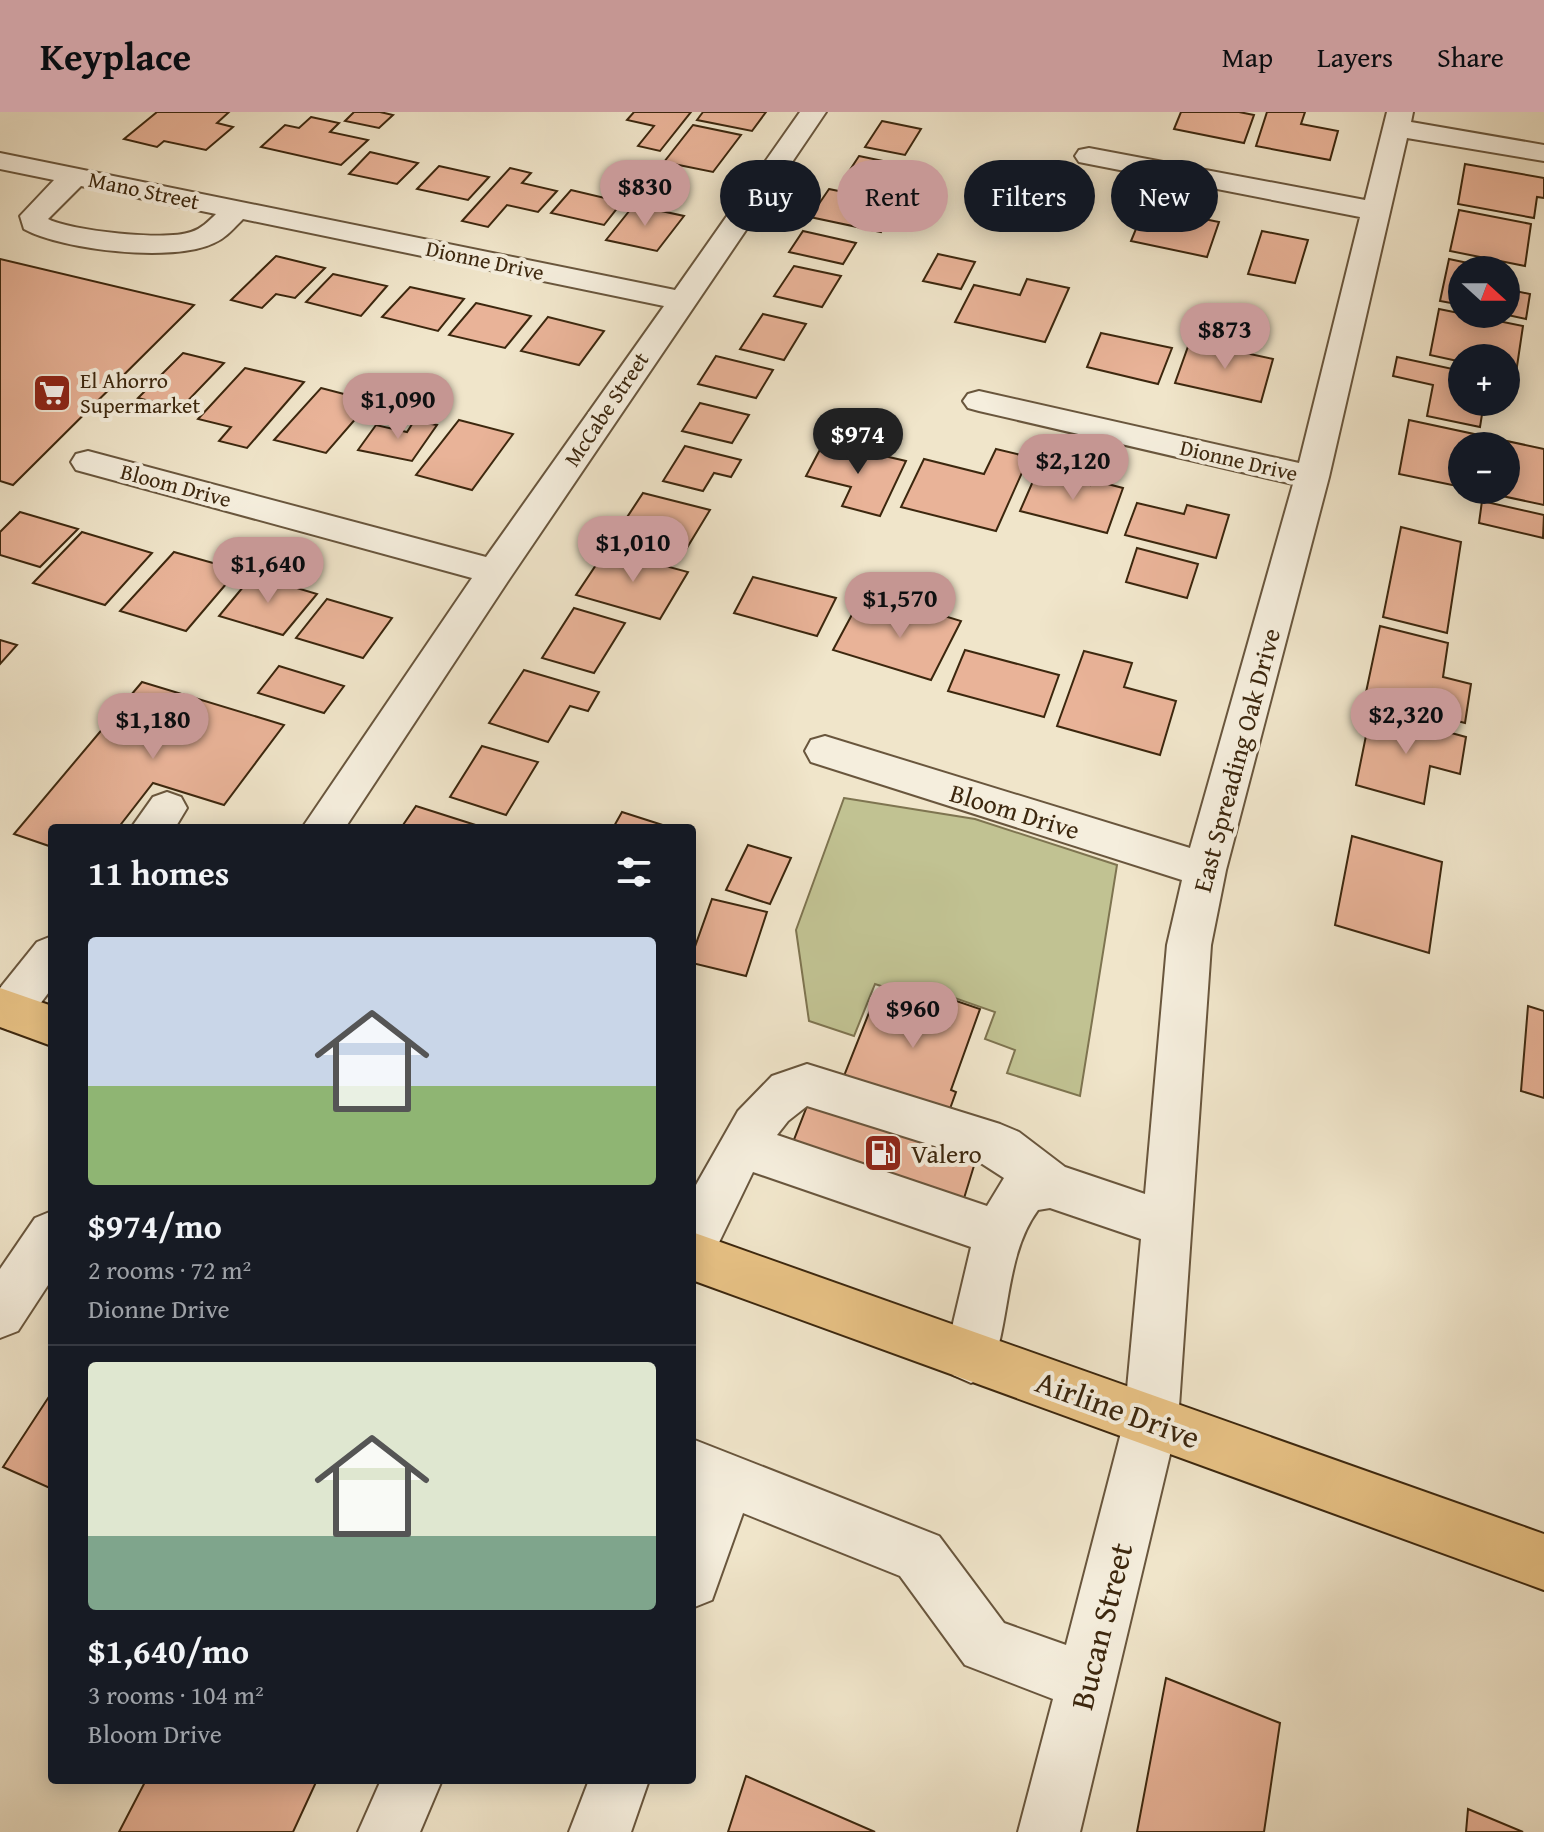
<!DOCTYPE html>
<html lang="en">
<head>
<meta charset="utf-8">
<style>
  body { margin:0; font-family:"Gentium Book Plus",serif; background:#242831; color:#f1f3f6; height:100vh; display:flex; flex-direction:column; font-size:30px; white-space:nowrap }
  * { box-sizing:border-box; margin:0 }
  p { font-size:26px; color:#9ea1a6 }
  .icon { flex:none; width:44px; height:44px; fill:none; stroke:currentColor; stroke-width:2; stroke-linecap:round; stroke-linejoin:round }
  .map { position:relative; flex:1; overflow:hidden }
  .details { position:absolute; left:48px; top:712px; width:648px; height:960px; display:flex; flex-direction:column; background:#171b24; border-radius:8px; box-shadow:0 4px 20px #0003 }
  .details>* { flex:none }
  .guide { position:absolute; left:720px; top:48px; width:704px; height:72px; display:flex; gap:16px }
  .needle { width:52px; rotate:111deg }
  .fabs { position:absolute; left:1448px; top:144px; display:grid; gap:16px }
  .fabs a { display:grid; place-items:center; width:72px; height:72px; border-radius:50%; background:#171b24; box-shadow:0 4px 20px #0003; font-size:40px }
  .price { position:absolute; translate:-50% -68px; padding:0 18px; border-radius:28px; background:#c59692; color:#111; font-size:26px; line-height:52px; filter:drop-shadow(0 2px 4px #0008) }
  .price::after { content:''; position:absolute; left:50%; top:48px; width:24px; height:18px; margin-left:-12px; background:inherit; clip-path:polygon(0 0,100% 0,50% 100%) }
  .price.selected { background:#222; color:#fff }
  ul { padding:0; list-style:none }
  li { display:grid; align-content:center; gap:16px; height:424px; padding:0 40px }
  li+li { border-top:2px solid #363941 }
  li span { display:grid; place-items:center; height:248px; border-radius:8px; color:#555 }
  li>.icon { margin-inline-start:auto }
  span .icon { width:144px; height:144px; fill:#fffc; stroke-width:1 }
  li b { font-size:34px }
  h2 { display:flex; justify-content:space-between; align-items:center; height:96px; padding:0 40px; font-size:34px }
  .tag { padding:0 28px; border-radius:36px; background:#171b24; box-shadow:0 4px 20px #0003; font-size:28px; line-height:72px }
  .tag.selected { background:#c59692; color:#111 }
  header { display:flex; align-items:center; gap:48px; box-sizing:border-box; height:112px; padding:0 40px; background:#c59692; color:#111 }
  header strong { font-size:38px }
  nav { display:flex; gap:44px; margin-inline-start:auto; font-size:28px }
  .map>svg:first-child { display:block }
  .green { fill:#c1c292; stroke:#7e7450; stroke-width:2 }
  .building { fill:#e9b398; stroke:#3c270e; stroke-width:2 }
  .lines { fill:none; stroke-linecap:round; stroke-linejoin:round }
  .minor-casing { stroke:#69563d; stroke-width:4 }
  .major-casing { stroke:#3c270e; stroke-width:4 }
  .minor { fill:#f5eedd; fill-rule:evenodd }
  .major { fill:#e8c285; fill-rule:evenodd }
  .labels { text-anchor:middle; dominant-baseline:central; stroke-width:8; stroke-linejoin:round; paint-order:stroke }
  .far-street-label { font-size:22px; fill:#3c270e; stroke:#f5eedd }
  .far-poi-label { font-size:22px; fill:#3c270e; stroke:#f5eedd; text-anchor:start }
  .street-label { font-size:26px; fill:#3c270e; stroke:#f5eedd }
  .poi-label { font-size:26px; fill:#3c270e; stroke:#f5eedd; text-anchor:start }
  .near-street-label { font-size:32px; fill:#3c270e; stroke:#f5eedd }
</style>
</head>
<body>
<header>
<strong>Keyplace</strong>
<nav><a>Map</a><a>Layers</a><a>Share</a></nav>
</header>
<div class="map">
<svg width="1544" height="1720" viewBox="0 0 1544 1720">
  <rect width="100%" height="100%" fill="#f0e5ca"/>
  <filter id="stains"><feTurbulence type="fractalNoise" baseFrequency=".0025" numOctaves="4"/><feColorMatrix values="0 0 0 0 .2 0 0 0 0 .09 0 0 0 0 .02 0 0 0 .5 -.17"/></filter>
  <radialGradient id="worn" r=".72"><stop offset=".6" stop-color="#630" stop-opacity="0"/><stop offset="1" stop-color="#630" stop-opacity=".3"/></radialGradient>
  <path class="green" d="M844,686L975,707L1117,753L1080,984L1007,961L1015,938L985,927L995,900L929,877L924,888L875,872L854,924L809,909L796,818Z"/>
  <g class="building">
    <path d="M157,0H229L217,11L233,15L206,38L164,29L157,35L124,27Z"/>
    <path d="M354,0H380L393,3L379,16L345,9Z"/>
    <path d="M634,0H691L660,39L638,34L654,14L627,8Z"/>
    <path d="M703,0H766L752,19L697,8Z"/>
    <path d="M1181,0H1239L1254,3L1244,31L1174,17Z"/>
    <path d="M1267,0H1305L1301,12L1338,19L1330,48L1256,34Z"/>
    <path d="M311,5L339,11L330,20L368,28L341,53L261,35L285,13L299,16Z"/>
    <path d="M882,9L921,17L905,43L865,35Z"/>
    <path d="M693,13L741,23L713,60L664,50Z"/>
    <path d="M370,40L418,51L397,72L349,62Z"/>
    <path d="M859,44L902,53L885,79L842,70Z"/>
    <path d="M1465,52L1544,66V86L1537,85L1534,106L1458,92Z"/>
    <path d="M439,54L489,65L468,88L417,77Z"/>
    <path d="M510,56L531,61L522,71L557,79L538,100L507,93L488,115L462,109Z"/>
    <path d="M829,77L877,87L872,95L893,99L881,120L810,105Z"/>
    <path d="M571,78L622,90L604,113L551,101Z"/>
    <path d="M1022,78L1082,90L1070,116L1008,103Z"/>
    <path d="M634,93L684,104L657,139L606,128Z"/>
    <path d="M1145,95L1219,110L1207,145L1131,129Z"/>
    <path d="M1459,98L1531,112L1525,154L1450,139Z"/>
    <path d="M803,119L856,131L843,152L789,140Z"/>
    <path d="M1262,119L1308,128L1295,171L1248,162Z"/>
    <path d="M938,142L975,150L961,177L923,169Z"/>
    <path d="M276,144L325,156L295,186L276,182L262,196L231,188Z"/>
    <path d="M0,147L194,193L13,373L0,369Z"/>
    <path d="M1449,147L1501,158H1462V193L1440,189Z"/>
    <path d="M794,154L841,164L822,195L774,184Z"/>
    <path d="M333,162L387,174L361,204L306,190Z"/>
    <path d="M1027,167L1069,176L1045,230L955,210L974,173L1020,183Z"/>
    <path d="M410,175L464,187L438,219L382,205Z"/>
    <path d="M1506,177L1530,182L1526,207L1503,202H1506Z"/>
    <path d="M476,191L531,204L505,236L449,223Z"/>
    <path d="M1439,197L1523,214L1516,261L1506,259V246H1462V250L1430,243Z"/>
    <path d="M763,202L806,212L784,248L740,237Z"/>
    <path d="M548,205L604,219L579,253L521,239Z"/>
    <path d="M1101,221L1172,236L1158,272L1087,255Z"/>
    <path d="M1190,229L1273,247L1261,290L1175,271Z"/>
    <path d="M183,241L224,251L180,297L138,286Z"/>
    <path d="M716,244L773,258L756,286L698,272Z"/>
    <path d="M1397,245L1462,259V290H1484L1480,315L1427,304L1433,273L1393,264Z"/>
    <path d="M245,256L304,270L247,336L219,329L231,315L198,307Z"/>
    <path d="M321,276L371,289L326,341L274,328Z"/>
    <path d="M700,291L749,303L732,331L682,319Z"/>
    <path d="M459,308L513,322L472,378L416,363Z"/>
    <path d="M1409,308L1544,337V393L1474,378H1506V334H1462V375L1399,362Z"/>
    <path d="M414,309L437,313L412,349L358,338L376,313L407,320Z"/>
    <path d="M824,330L906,349L880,404L842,394L851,375L806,364Z"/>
    <path d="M685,334L741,348L731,365L714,361L703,379L663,369Z"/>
    <path d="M996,337L1029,345L996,419L901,395L924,347L984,362Z"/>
    <path d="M1037,360L1090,373L1092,368L1123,376L1107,421L1020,399Z"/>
    <path d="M643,381L710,398L682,444L614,425Z"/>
    <path d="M1482,389L1544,403L1543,426L1479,411Z"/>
    <path d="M1137,391L1184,402L1187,393L1229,403L1216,446L1125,423Z"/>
    <path d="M20,400L78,417L40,455L0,443V420Z"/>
    <path d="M1401,415L1461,430L1447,521L1383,505Z"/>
    <path d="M82,420L152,441L105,493L33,471Z"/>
    <path d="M1137,436L1198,452L1187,486L1126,470Z"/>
    <path d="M606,438L688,460L660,507L576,483Z"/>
    <path d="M174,440L238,458L186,519L120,499Z"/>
    <path d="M253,463L317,482L283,523L219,504Z"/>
    <path d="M753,465L836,486L817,524L734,501Z"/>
    <path d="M327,487L392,506L363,546L296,526Z"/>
    <path d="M905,492L961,509L931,568L833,538L855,497L896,510Z"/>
    <path d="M574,496L625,511L594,561L542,546Z"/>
    <path d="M1380,514L1448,531L1443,565L1471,572L1465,611L1365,585Z"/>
    <path d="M0,528L17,533L0,552Z"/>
    <path d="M965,538L1059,563L1044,605L948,579Z"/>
    <path d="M1084,539L1132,551L1124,575L1176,589L1160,643L1057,614Z"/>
    <path d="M279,554L344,574L324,601L258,581Z"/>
    <path d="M524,558L599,580L588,599L570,594L548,630L489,611Z"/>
    <path d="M142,570L284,613L224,693L153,671L118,716H52V735L14,722Z"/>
    <path d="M1371,599L1466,625L1460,662L1430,654L1424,692L1356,673Z"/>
    <path d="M482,634L538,650L506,703L450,685Z"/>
    <path d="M416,694L485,716H401Z"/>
    <path d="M622,700L672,716H613Z"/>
    <path d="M1352,724L1442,750L1429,841L1335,813Z"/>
    <path d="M748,733L791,746L770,792L726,778Z"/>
    <path d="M712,787L767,800L746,864L692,851V843Z"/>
    <path d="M878,878L928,894L933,881L980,897L951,978L956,980L947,1005L842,969Z"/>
    <path d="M1528,894L1544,899V986L1521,979Z"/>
    <path d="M809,989L977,1044L961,1096L790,1038Z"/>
    <path d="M52,1280V1377L3,1355Z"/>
    <path d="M1166,1566L1280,1611L1264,1720H1137Z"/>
    <path d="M746,1664L875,1720H728Z"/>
    <path d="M146,1668H317L293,1720H119Z"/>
    <path d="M1468,1697L1523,1720H1466Z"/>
  </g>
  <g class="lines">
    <defs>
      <g id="minor">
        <path d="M800,0H826L508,469L345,716H302L472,466L76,358L71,350L76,342L88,339L486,445L664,194L243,107C234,116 226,126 214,131C174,151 62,138 24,117L20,104L54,68L0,57V41L675,178ZM81,74L216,102C209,109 201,117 191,120C166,129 71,119 48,107Z"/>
        <path d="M1387,0H1413L1411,10L1544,33V49L1407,26L1329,365L1226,758L1211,833L1178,1309L1080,1720H1018L1053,1587L965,1553L900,1464L743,1401L712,1488L692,1496V1392L696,1382L692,1381V1327L939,1424L1004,1511L1066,1533L1124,1309L1141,1127L1050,1096L1038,1098C1004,1144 1011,1212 989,1263L971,1271L953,1263L945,1245L971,1135L753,1060L710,1149L692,1156V1080L738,999L772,964L807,952L1000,1012L1019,1020L1065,1055L1145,1082L1167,833L1182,768L811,650L805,639L811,628L825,624L1190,736L1293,372L979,299L968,296L963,289L968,282L979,279L1299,351L1360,105L1089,52L1079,50L1075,44L1079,38L1089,36L1365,88ZM807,994L973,1046L1004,1066L987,1094L777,1023L788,1009Z"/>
        <path d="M167,680L181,685L187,696L175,716H131L153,685Z"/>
        <path d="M52,824V876L25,912L9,918L0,914V876L37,830Z"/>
        <path d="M52,1099V1167L18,1219L0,1226V1157L35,1106Z"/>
        <path d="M381,1668H442L420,1720H358Z"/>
        <path d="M589,1668H649L631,1720H569Z"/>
      </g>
      <g id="major">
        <path d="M0,876L52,894V934L0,915Z"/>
        <path d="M692,1120L1544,1422V1478L692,1168Z"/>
      </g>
    </defs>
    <use href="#minor" class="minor-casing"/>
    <use href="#major" class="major-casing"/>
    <use href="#minor" class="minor"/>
    <use href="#major" class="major"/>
  </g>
  <defs>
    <symbol id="supermarket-square" viewBox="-11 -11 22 22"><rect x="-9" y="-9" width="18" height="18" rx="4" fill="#8f2418" stroke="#f5eedd"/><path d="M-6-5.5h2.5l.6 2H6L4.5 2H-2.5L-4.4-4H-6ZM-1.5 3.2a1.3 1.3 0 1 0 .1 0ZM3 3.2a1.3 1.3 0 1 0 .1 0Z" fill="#fff"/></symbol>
    <symbol id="fuel-square" viewBox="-11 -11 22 22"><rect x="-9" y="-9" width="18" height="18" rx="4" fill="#8f2418" stroke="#f5eedd"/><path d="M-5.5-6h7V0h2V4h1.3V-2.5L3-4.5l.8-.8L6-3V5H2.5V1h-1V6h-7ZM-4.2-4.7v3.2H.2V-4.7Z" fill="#fff"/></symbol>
  </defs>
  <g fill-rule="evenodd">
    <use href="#supermarket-square" x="30" y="259" width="44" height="44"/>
    <use href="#fuel-square" x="861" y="1019" width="44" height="44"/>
  </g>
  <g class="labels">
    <g class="far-street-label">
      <text transform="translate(144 78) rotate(12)">Mano Street</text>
      <text transform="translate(485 148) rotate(12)">Dionne Drive</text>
      <text transform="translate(606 297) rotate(-56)">McCabe Street</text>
      <text transform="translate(1239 348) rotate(13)">Dionne Drive</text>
      <text transform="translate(176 373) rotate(15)">Bloom Drive</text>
    </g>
    <g class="far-poi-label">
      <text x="80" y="268">El Ahorro<tspan x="80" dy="25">Supermarket</tspan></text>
    </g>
    <g class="street-label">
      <text transform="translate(1236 648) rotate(-75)">East Spreading Oak Drive</text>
      <text transform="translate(1015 699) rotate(17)">Bloom Drive</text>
    </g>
    <g class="poi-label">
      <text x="911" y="1041">Valero</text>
    </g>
    <g class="near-street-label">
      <text transform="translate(1118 1297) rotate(20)">Airline Drive</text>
      <text transform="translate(1101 1514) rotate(-76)">Bucan Street</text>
    </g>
  </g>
  <rect width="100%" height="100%" filter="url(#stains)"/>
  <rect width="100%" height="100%" fill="url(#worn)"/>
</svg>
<div class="fabs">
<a><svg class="needle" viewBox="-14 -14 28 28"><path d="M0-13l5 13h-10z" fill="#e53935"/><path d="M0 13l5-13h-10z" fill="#9ea1a6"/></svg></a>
<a>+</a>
<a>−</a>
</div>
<b class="price" style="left:645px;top:116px">$830</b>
<b class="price" style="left:1225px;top:259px">$873</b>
<b class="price" style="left:398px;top:329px">$1,090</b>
<b class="price selected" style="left:858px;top:364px">$974</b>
<b class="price" style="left:1073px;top:390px">$2,120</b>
<b class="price" style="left:633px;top:472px">$1,010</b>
<b class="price" style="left:268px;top:493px">$1,640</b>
<b class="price" style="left:900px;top:528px">$1,570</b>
<b class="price" style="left:1406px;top:644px">$2,320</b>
<b class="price" style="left:153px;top:649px">$1,180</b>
<b class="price" style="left:913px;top:938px">$960</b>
<div class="guide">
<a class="tag">Buy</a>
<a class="tag selected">Rent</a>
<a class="tag">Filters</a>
<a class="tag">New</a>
</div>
<section class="details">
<h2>11 homes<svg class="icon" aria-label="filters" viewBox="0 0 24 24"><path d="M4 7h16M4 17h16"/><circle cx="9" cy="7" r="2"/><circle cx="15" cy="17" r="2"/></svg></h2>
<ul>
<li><span style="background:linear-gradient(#c9d6e8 60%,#8fb573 0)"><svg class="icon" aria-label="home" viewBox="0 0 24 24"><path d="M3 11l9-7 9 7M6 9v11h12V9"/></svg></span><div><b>$974/mo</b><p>2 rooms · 72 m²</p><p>Dionne Drive</p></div></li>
<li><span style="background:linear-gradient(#dfe7d0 70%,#7fa58c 0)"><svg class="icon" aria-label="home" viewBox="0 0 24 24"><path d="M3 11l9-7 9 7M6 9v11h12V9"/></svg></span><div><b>$1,640/mo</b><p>3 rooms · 104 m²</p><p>Bloom Drive</p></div></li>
</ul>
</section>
</div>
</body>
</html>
